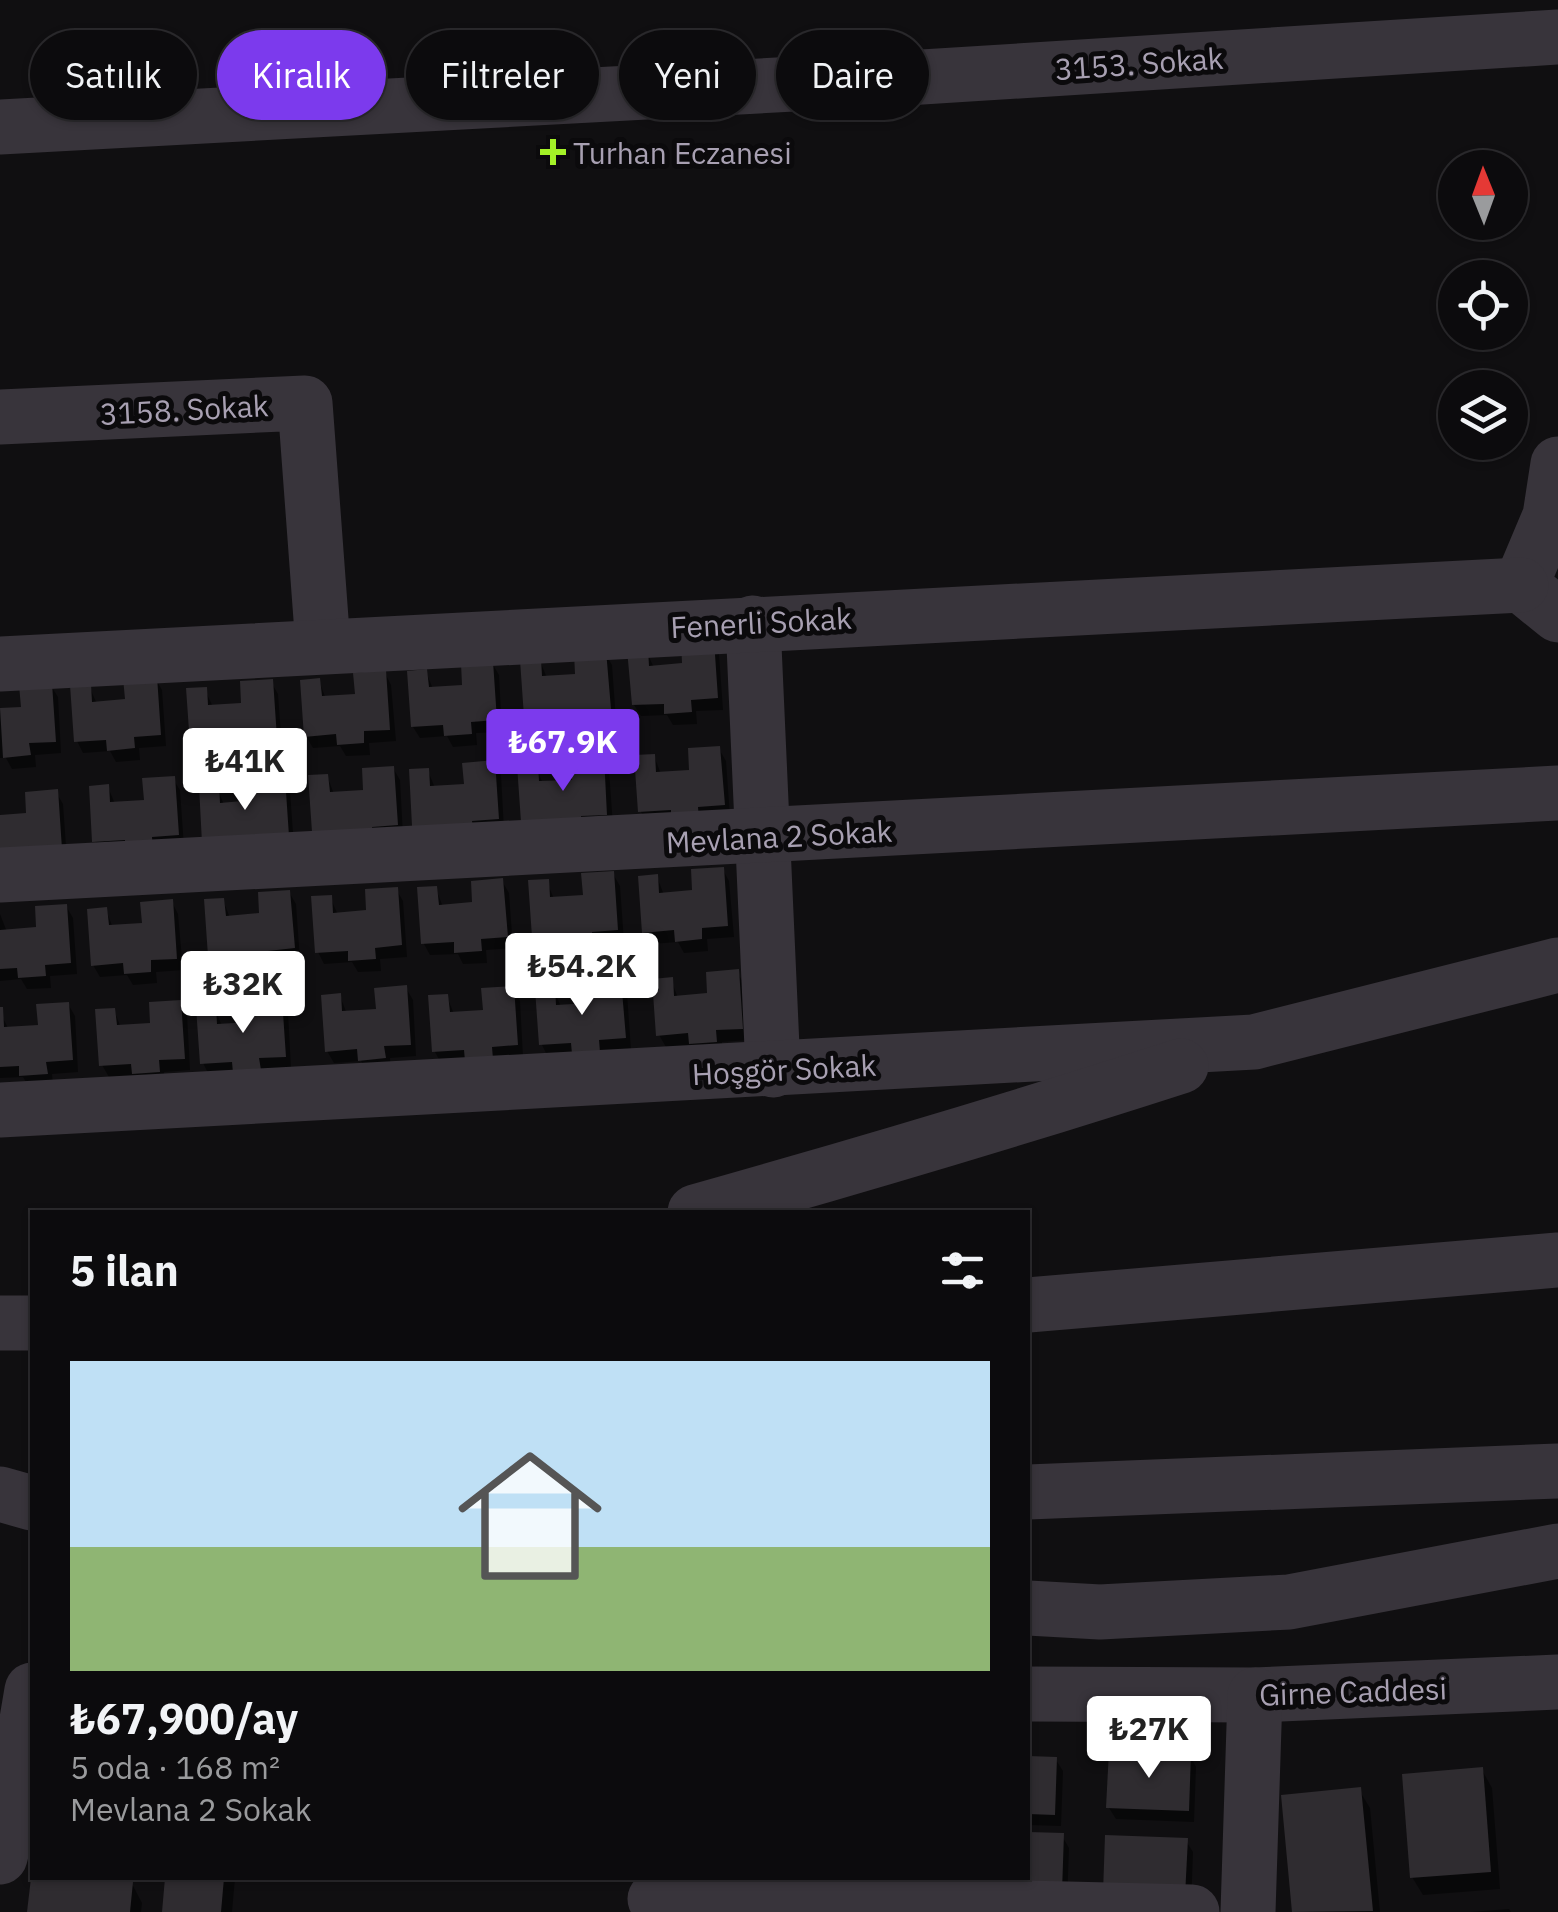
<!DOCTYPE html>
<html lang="tr">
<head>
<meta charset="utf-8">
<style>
  body { margin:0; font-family:"IBM Plex Sans",sans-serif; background:#1a191b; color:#f1f3f6; height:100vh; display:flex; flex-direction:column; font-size:38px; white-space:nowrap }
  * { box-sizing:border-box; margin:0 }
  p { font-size:32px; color:#9a9b9d }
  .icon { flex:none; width:55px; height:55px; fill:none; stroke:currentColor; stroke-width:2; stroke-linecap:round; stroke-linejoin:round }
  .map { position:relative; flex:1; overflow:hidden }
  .drawer { position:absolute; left:30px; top:1210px; width:1000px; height:670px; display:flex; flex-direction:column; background:#0c0b0d; border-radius:0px; box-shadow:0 2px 8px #0004,0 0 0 2px #2c2b2e }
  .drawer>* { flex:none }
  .top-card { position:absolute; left:30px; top:30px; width:1000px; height:90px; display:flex; gap:20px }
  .needle { width:65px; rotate:359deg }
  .controls { position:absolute; left:1438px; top:150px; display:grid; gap:20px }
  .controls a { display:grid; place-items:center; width:90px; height:90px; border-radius:50%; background:#0c0b0d; box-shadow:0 2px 8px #0004,0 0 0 2px #2c2b2e; font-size:50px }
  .price { position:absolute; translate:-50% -85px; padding:0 22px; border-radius:10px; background:#fff; color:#222; font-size:32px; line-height:65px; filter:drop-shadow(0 2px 5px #0008) }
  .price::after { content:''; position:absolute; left:50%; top:60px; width:30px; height:22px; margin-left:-15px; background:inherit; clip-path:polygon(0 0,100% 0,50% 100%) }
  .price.active { background:#7c3aed; color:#fff }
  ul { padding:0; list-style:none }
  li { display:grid; align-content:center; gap:20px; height:530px; padding:0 40px }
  li span { display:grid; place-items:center; height:310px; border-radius:0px; color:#555 }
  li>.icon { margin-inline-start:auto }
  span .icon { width:180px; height:180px; fill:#fffc; stroke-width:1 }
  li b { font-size:42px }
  h2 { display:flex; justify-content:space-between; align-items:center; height:120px; padding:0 40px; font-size:42px }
  .chip { padding:0 35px; border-radius:45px; background:#0c0b0d; box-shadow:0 2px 8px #0004,0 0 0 2px #2c2b2e; font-size:35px; line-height:90px }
  .chip.active { background:#7c3aed; color:#fff }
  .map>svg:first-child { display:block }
  .shadow { fill:#0007 }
  .building { fill:#2f2c30 }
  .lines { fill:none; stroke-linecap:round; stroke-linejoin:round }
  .minor { stroke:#38343b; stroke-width:55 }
  .poi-dot { fill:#a3f127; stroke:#0b0a0c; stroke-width:4 }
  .labels { text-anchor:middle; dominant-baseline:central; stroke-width:10; stroke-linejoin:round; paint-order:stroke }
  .street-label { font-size:30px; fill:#a8a0b2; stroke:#0b0a0c }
  .poi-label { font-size:30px; fill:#a8a0b2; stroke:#0b0a0c; text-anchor:start }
</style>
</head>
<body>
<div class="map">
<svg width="1558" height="1912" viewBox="0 0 1558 1912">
  <rect width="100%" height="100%" fill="#100f11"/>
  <g class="shadow">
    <path d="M684,644L719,654L723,710L696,711L697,724L673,725L667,715L641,716L634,705L646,650L654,668L685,666Z"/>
    <path d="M605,653L612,665L616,720L589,723L590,734L567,736L561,726L534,728L527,716L540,661L547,678L578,676Z"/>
    <path d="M492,663L499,675L502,732L476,733L477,745L453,747L447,736L420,738L413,727L426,672L433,689L465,687Z"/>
    <path d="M385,673L391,685L396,741L369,743L370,755L346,756L340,746L313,748L306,736L319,681L326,699L358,696Z"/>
    <path d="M155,678L162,690L166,746L139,748L140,760L116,762L110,751L83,753L77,741L89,686L97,704L128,702Z"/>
    <path d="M271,682L278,694L282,749L255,751L256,763L232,765L226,754L200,756L193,744L205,690L213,707L244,705Z"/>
    <path d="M51,686L58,697L61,753L35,755L36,767L12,769L6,758H0V710L23,709Z"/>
    <path d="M719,749L726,761L730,816L648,823L641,812L654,756L661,774L692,772Z"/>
    <path d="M602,759L609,770L613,826L530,833L536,767L543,784L575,782Z"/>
    <path d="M494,763L501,775L504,830L422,837L428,771L435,788L466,786Z"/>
    <path d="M393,768L400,780L403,836L321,843L327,776L334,794L365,792Z"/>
    <path d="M173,779L180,790L184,847L102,853L95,841L108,787L115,804L146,802Z"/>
    <path d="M283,779L290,791L294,847L212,854L217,787L224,805L256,802Z"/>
    <path d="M56,792L63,804L67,860L0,817L29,815Z"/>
    <path d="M723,870L729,881L734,937L707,939L708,951L684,953L678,942L651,944L644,932L657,877L664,895L695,892Z"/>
    <path d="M613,874L620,886L624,942L597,943L598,955L574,957L568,946L541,948L534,937L547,882L554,899L586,898Z"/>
    <path d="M502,881L509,893L513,948L486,950L487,963L463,964L458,954L430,955L424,944L436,889L443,907L474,904Z"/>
    <path d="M396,889L403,901L407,957L380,959L381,971L358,972L352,962L324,964L318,952L330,897L338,915L369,912Z"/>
    <path d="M289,892L296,904L300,960L273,962L274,974L250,975L245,965L217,967L211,955L223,900L230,918L262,916Z"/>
    <path d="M172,902L178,914L183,970L156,972L157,983L133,985L127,975L100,977L93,965L106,910L113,928L145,925Z"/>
    <path d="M66,906L73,918L77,974L50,976L51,988L27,989L21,979L0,981V914L7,932L39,930Z"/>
    <path d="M737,972L744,984L748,1040L722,1042V1054L666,1047L659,1035L671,980L678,998L710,995Z"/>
    <path d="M620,982L627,993L631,1050L548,1057L542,1045L554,990L561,1007L592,1005Z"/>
    <path d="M406,988L413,1000L416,1056L390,1058L391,1070L367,1072L361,1061L334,1063L327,1051L340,996L347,1014L378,1011Z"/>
    <path d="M513,989L520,1001L523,1057L441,1063L435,1052L447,997L454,1014L485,1012Z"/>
    <path d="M281,1001L288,1012L291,1068L209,1075L203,1063L215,1009L222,1026L253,1024Z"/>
    <path d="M180,1002L187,1014L190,1070L164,1072L165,1084L109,1077L102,1065L114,1010L121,1028L153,1026Z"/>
    <path d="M68,1004L75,1016L78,1072L52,1074L53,1085L29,1087L23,1077L0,1078V1012L9,1030L40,1028Z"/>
    <path d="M1190,1755L1196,1767L1194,1822L1116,1819L1109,1808Z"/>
    <path d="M1028,1759L1056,1760L1063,1771L1061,1826L1028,1825Z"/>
    <path d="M1482,1770L1492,1788L1500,1889L1423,1895L1412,1877Z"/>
    <path d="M1359,1790L1370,1808L1380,1912H1295L1284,1797Z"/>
    <path d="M1028,1835L1062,1836L1069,1848L1067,1903L982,1888V1878H1028Z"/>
    <path d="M1186,1841L1193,1852L1191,1907L1112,1905Z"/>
    <path d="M33,1878H69L132,1884L142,1903L141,1912H29Z"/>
    <path d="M167,1878H235L232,1912H164Z"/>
    <path d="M1509,1909L1511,1912H1471Z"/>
  </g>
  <g class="building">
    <path d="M714,640L718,698L691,700L692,712L664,714V704L632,705L627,649L648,648L649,666L682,663L681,642Z"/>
    <path d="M606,650L611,709L584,711L585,723L557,725V714L524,717L520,660L541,658L542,676L575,674L574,653Z"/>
    <path d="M493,661L497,720L471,722L472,734L444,736L443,725L411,727L407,671L427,669L429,687L462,685L461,663Z"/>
    <path d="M386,670L390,730L364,731V743L337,745L336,734L304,737L300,680L320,678L322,696L355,694L353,673Z"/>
    <path d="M157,676L161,735L134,737L135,748L107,751L106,740L74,742L70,685L91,684L92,702L125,699L123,678Z"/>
    <path d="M273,679L277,738L250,740L251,751L223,754V743L190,745L186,688L207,687L208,705L241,703L240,681Z"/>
    <path d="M52,683L56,742L29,743L31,755L3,758L0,708L21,707L19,685Z"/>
    <path d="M720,746L725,805L698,807L699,819L671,821V810L638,812L634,755L655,754L656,772L689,770L688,748Z"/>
    <path d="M604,756L607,815L581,816L582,828L521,822L517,765L538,764L539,781L572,780L571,758Z"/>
    <path d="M495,760L499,819L472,821L474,833L412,826L409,769L429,768L430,786L464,784L462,763Z"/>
    <path d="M394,766L398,825L372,827L373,839L312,832L308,775L328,774L330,792L363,790L362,768Z"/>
    <path d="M175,776L179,835L152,837L153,849L125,851V840L92,842L89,786L109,784L110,802L144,800L142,778Z"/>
    <path d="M285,777L289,836L202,843L199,786L219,785L220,803L253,800L252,779Z"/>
    <path d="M58,789L62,849L0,854V815L26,813L25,792Z"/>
    <path d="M724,867L728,926L702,928V939L675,942L674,930L642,933L638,876L658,874L659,893L692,890L691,869Z"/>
    <path d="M614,871L618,930L592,932L593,944L565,946L564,935L532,937L528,880L549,879L550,897L583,895L581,873Z"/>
    <path d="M503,878L508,937L481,939L482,951L454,953V942L421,944L417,887L437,886L439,905L472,902L471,881Z"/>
    <path d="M398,887L402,945L375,948L376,959L348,961V951L315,953L311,896L332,895L333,913L366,910L365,889Z"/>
    <path d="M290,890L295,948L268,951L269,963L241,964V954L208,956L204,899L224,898L226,916L259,913L258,892Z"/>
    <path d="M173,899L177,959L151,960V972L124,974L123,963L91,966L87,909L107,907L109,925L142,923L140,902Z"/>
    <path d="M67,904L71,963L45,965L46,976L18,978L17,968L0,969V930L36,927L35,906Z"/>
    <path d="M739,969L743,1029L716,1030L717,1042L689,1044L688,1033L656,1036L652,979L673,977L674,996L707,993L706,972Z"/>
    <path d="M621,979L626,1038L599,1040L600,1052L572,1054L571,1043L539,1045L535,989L555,987L556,1005L590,1003L588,981Z"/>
    <path d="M407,985L411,1045L384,1046L386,1058L358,1061L357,1049L325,1052L321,995L341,993L342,1011L376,1009L374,988Z"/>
    <path d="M514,986L518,1045L492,1047L493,1059L465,1061L464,1050L432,1052L428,995L448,994L450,1012L483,1010L481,988Z"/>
    <path d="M282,998L286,1057L259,1058L261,1070L233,1073L232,1062L200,1064L196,1007L216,1006L217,1024L251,1022L249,1000Z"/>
    <path d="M181,1000L185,1059L159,1060L160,1072L132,1074L131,1064L99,1066L95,1009L115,1008L117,1025L150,1023L149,1002Z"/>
    <path d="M69,1002L73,1060L46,1062L48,1074L19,1076V1066L0,1067V1007H3L4,1027L38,1025L36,1004Z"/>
    <path d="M1109,1750L1191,1753L1189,1811L1106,1808Z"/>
    <path d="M1028,1756L1057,1757L1055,1815L1028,1814Z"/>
    <path d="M1483,1767L1491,1872L1410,1878L1402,1774Z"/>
    <path d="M1361,1787L1373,1911L1292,1912L1281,1795Z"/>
    <path d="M1028,1832L1064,1833L1062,1892L979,1889L980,1878H1028Z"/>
    <path d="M1105,1835L1188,1838L1185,1896L1103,1893Z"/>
    <path d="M31,1878H92L133,1882L130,1912H27Z"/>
    <path d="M165,1878H224L221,1912H162Z"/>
  </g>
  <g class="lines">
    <g class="minor">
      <path d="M0,127L906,78L1558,37"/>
      <path d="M0,417L305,403L323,646"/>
      <path d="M1558,464L1550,516L1521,585L1558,615"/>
      <path d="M753,623L773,1070"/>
      <path d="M0,664L1521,585"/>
      <path d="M0,875L1558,793"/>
      <path d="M0,1110L1254,1042L1558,965"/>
      <path d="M695,1212C858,1166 1020,1118 1181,1066"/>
      <path d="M1028,1305L1558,1260"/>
      <path d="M0,1323H32"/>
      <path d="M1028,1492L1558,1471"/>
      <path d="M0,1494L32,1503"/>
      <path d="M1028,1608L1100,1612L1289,1602L1558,1551"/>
      <path d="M1028,1694L1255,1695L1558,1682"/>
      <path d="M0,1857L11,1815L32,1690"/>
      <path d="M655,1899L1192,1912"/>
      <path d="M1248,1912L1255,1695"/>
    </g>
  </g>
  <path class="poi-dot" d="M548 137h10v10h10v10h-10v10h-10v-10h-10v-10h10z"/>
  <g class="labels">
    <g class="street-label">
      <text transform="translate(1139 63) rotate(-4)">3153. Sokak</text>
      <text transform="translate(184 409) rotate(-3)">3158. Sokak</text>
      <text transform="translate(761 622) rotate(-3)">Fenerli Sokak</text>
      <text transform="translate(779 836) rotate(-3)">Mevlana 2 Sokak</text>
      <text transform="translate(784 1069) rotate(-3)">Hoşgör Sokak</text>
      <text transform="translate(1353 1691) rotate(-2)">Girne Caddesi</text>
    </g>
    <g class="poi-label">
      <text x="573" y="152">Turhan Eczanesi</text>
    </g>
  </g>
</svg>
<div class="controls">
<a><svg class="needle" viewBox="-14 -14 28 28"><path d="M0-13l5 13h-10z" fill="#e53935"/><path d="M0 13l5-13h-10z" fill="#9a9b9d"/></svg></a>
<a><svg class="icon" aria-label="locate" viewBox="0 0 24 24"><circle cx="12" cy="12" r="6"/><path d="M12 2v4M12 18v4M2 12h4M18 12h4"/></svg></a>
<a><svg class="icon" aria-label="layers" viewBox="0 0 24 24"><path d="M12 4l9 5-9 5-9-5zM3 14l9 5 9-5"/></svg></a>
</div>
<b class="price active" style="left:563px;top:794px">₺67.9K</b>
<b class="price" style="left:245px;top:813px">₺41K</b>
<b class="price" style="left:582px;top:1018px">₺54.2K</b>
<b class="price" style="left:243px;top:1036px">₺32K</b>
<b class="price" style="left:1149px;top:1781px">₺27K</b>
<div class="top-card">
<a class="chip">Satılık</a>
<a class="chip active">Kiralık</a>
<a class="chip">Filtreler</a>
<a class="chip">Yeni</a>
<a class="chip">Daire</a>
</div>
<section class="drawer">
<h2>5 ilan<svg class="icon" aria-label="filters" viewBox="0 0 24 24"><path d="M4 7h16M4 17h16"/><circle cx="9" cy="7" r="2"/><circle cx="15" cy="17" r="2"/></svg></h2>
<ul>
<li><span style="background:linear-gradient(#bfe0f5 60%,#8fb573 0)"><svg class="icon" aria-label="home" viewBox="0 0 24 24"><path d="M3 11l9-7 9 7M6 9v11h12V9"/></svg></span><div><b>₺67,900/ay</b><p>5 oda · 168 m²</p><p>Mevlana 2 Sokak</p></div></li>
</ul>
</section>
</div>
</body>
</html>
